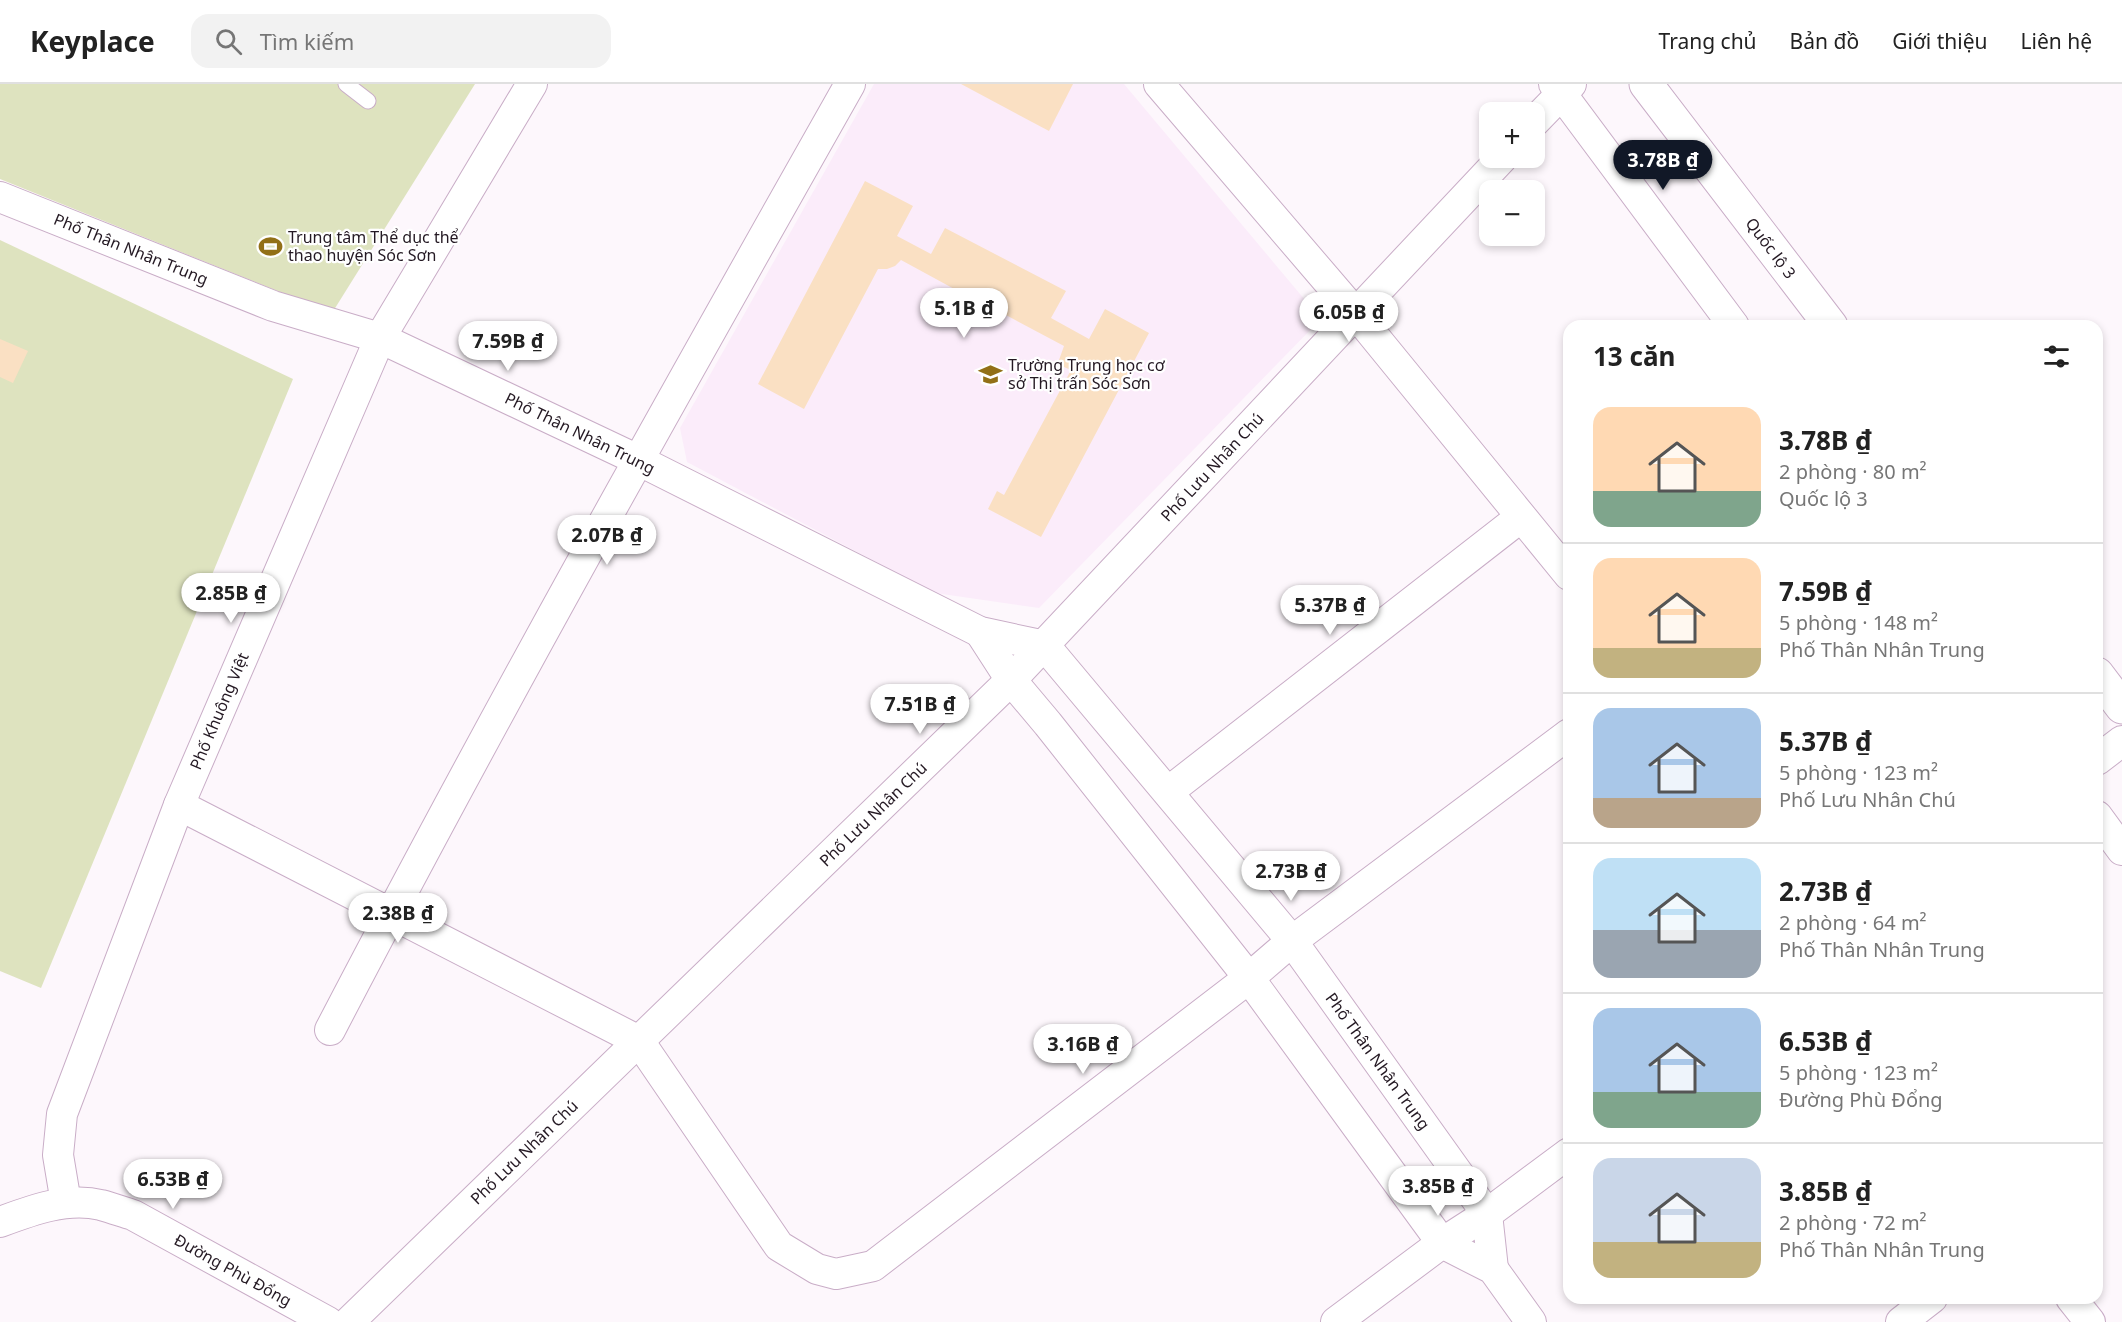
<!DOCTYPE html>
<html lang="vi">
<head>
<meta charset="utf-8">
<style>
  body { margin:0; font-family:"Noto Sans",sans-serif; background:#f2f2f2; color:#222; height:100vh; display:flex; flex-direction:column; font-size:22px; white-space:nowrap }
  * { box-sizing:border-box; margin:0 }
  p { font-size:20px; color:#767676 }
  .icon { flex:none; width:33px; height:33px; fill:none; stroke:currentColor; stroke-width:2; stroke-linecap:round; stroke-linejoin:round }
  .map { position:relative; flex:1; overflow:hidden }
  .sheet { position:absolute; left:1563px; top:236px; width:540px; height:984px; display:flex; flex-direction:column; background:#fff; border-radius:18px; box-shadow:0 3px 9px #0003 }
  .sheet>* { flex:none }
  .controls { position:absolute; left:1479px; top:18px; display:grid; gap:12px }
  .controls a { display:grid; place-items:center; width:66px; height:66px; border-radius:12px; background:#fff; box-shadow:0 3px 9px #0003; font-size:30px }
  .price { position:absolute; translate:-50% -51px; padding:0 14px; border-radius:21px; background:#fff; color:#222; font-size:20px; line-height:39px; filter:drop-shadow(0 2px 3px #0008) }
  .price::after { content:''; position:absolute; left:50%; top:36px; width:18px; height:14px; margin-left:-9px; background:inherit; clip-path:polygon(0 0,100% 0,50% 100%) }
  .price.current { background:#111827; color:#fff }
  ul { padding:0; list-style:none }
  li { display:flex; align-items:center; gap:18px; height:150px; padding:0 30px }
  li+li { border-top:2px solid #e0e0e0 }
  li span { display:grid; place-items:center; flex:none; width:168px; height:120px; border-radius:18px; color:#555 }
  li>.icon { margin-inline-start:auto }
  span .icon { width:72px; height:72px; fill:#fffc; stroke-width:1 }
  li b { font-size:26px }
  h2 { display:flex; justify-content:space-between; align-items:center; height:72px; padding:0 30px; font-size:26px }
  header { display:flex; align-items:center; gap:36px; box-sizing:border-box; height:84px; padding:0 30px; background:#fff; border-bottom:2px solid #e0e0e0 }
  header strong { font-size:28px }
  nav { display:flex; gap:33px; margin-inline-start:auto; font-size:21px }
  .search { width:420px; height:54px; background:#f2f2f2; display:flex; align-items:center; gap:15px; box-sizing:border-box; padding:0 21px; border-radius:18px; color:#767676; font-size:22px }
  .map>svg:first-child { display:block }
  .built { fill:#fbecfa }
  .green { fill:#dee3bf }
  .building { fill:#fae0c3 }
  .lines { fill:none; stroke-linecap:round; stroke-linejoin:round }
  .lane-casing { stroke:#c9adc7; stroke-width:17 }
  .street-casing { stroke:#c9adc7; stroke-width:32 }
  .highway-casing { stroke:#c9adc7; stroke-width:35 }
  .lane { stroke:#fff; stroke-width:15 }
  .street { stroke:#fff; stroke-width:30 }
  .highway { stroke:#fff; stroke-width:33 }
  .labels { text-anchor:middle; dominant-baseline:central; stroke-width:4.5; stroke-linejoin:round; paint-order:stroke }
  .poi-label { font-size:16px; fill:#241923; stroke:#fff; text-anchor:start }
  .street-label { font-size:16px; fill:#241923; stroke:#fff }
</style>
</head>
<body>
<header>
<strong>Keyplace</strong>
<div class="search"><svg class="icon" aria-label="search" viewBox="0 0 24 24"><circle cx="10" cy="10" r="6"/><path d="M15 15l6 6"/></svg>Tìm kiếm</div>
<nav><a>Trang chủ</a><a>Bản đồ</a><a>Giới thiệu</a><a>Liên hệ</a></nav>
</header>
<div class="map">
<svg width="2122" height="1238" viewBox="0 0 2122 1238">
  <rect width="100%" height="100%" fill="#fdf7fc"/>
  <path class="built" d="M874,0H1124L1321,235L1039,524L935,509L687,378L680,344Z"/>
  <g class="green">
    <path d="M0,0H475L332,229L0,95Z"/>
    <path d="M0,156L293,295L41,904L0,887Z"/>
  </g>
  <g class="building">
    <path d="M961,0H1073L1049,47Z"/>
    <path d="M865,97L913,122L897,152L931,170L945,144L1066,207L1051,234L1089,255L1105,225L1149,249L1041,453L988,425L997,407L1004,411L1071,286L1064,283L1059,276L1064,262L1004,230L999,240L953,216L958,207L901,176L895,182L887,185H878L804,325L758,300Z"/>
    <path d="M0,255L28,267L13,299L0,293Z"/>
  </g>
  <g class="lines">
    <defs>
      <path id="lane" d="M346,0L368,17"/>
      <g id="street">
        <path d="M1159,0L1356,230L1569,491"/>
        <path d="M1554,0L1734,242"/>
        <path d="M1534,38L1571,0"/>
        <path d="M0,113L273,222L380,254L638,376L980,548L1045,562L1292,857L1487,1130L1493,1185"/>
        <path d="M980,548L1011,596L1048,640L1249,894L1442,1159L1493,1185L1531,1238"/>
        <path d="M2097,676L2122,657"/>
        <path d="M1168,708L1521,433"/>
        <path d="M179,721L639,957L779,1162L817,1185L836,1190L873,1182L1249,894L1292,857L1569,650"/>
        <path d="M2097,732L2122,766"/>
        <path d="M330,946C496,627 673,313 850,0"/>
        <path d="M66,1119L58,1071L62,1030L179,721L380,254L532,0"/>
        <path d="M0,1138C32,1126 67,1113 101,1121C112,1124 123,1128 133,1131L328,1238"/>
        <path d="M2071,1214L2090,1238"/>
        <path d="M349,1238L1011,596L1502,74"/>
        <path d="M1336,1238L1442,1159L1487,1130L1569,1069"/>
        <path d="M1901,1238L1932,1214"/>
      </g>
      <g id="highway">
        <path d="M1646,0L1831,242"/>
        <path d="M2097,590L2122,623"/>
      </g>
    </defs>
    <use href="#lane" class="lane-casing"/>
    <use href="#street" class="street-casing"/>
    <use href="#highway" class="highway-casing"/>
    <use href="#lane" class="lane"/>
    <use href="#street" class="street"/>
    <use href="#highway" class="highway"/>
  </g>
  <defs>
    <symbol id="stadium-bare" viewBox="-9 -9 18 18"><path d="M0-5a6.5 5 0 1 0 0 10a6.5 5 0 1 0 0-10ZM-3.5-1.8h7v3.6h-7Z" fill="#927017" stroke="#fff" stroke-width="2.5" paint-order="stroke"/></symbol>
    <symbol id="school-bare" viewBox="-9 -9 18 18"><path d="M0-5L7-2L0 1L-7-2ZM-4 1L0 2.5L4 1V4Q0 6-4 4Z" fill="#927017" stroke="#fff" stroke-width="2.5" paint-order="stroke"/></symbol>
  </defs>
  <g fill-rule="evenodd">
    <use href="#stadium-bare" x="254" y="146" width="33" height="33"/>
    <use href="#school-bare" x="974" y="274" width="33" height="33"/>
  </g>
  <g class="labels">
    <g class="poi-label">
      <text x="288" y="153">Trung tâm Thể dục thể<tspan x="288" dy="18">thao huyện Sóc Sơn</tspan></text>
      <text x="1008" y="281">Trường Trung học cơ<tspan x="1008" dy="18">sở Thị trấn Sóc Sơn</tspan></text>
    </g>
    <g class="street-label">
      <text transform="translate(1771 164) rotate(53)">Quốc lộ 3</text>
      <text transform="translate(131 165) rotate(22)">Phố Thân Nhân Trung</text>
      <text transform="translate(580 349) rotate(26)">Phố Thân Nhân Trung</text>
      <text transform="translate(1212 383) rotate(-47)">Phố Lưu Nhân Chú</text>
      <text transform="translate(219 627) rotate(-67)">Phố Khuông Việt</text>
      <text transform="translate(873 730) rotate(-44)">Phố Lưu Nhân Chú</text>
      <text transform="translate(1378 977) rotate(54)">Phố Thân Nhân Trung</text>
      <text transform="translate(524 1068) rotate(-44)">Phố Lưu Nhân Chú</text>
      <text transform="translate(233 1186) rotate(29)">Đường Phù Đổng</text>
    </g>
  </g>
</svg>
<div class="controls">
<a>+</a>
<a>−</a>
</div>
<b class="price current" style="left:1663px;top:107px">3.78B ₫</b>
<b class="price" style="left:964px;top:255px">5.1B ₫</b>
<b class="price" style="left:1349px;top:259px">6.05B ₫</b>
<b class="price" style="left:508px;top:288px">7.59B ₫</b>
<b class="price" style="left:607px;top:482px">2.07B ₫</b>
<b class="price" style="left:231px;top:540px">2.85B ₫</b>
<b class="price" style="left:1330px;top:552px">5.37B ₫</b>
<b class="price" style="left:920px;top:651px">7.51B ₫</b>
<b class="price" style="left:1291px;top:818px">2.73B ₫</b>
<b class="price" style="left:398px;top:860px">2.38B ₫</b>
<b class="price" style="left:1083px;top:991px">3.16B ₫</b>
<b class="price" style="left:173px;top:1126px">6.53B ₫</b>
<b class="price" style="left:1438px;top:1133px">3.85B ₫</b>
<section class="sheet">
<h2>13 căn<svg class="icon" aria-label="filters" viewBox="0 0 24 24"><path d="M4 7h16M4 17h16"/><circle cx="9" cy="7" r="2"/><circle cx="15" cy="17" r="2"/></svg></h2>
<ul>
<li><span style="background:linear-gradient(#ffd9b3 70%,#7fa58c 0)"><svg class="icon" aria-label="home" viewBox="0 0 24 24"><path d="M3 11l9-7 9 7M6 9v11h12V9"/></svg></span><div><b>3.78B ₫</b><p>2 phòng · 80 m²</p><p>Quốc lộ 3</p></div></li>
<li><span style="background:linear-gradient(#ffd9b3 75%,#c2b280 0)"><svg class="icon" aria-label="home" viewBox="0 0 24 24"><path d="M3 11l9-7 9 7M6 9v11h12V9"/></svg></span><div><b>7.59B ₫</b><p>5 phòng · 148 m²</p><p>Phố Thân Nhân Trung</p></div></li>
<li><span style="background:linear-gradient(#a9c7e8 75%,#b9a48a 0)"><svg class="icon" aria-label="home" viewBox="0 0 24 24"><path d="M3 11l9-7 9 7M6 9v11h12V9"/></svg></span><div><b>5.37B ₫</b><p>5 phòng · 123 m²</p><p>Phố Lưu Nhân Chú</p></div></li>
<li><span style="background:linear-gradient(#bfe0f5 60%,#9aa5b1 0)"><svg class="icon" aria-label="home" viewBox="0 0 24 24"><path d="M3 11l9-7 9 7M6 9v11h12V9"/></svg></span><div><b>2.73B ₫</b><p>2 phòng · 64 m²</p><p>Phố Thân Nhân Trung</p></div></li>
<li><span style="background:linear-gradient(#a9c7e8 70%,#7fa58c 0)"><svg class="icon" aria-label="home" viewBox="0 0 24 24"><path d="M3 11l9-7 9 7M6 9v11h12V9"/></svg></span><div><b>6.53B ₫</b><p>5 phòng · 123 m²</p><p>Đường Phù Đổng</p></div></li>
<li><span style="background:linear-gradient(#c9d6e8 70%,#c2b280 0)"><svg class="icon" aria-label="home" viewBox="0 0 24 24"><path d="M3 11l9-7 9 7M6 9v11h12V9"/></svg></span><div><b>3.85B ₫</b><p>2 phòng · 72 m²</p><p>Phố Thân Nhân Trung</p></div></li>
</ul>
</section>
</div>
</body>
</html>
